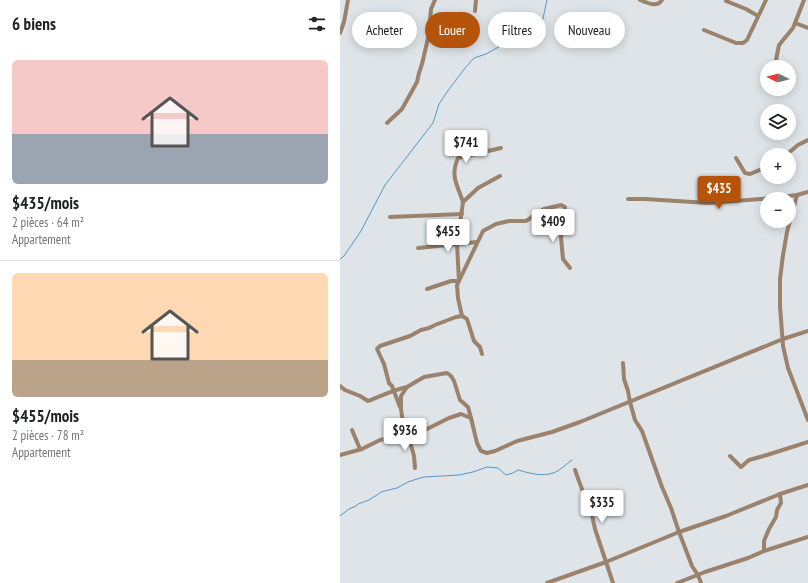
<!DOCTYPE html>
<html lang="fr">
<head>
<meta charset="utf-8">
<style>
  body { margin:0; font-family:"PT Sans Narrow",sans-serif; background:#f6f6f6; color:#202124; height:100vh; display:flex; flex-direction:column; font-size:15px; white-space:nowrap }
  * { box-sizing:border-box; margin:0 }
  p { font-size:13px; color:#757577 }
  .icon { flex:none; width:22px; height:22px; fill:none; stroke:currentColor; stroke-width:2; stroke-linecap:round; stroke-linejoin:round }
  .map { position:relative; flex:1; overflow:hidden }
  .sheet { display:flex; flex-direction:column; background:#fff; width:340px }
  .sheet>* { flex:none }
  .guide { position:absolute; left:12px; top:12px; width:380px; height:36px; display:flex; gap:8px }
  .needle { width:26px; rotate:276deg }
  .buttons { position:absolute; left:420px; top:60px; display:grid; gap:8px }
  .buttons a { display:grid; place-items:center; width:36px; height:36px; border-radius:50%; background:#fff; box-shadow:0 2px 10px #0003; font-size:20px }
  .price { position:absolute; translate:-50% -34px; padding:0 9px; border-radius:4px; background:#fff; color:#222; font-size:13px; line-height:26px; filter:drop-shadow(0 1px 2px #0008) }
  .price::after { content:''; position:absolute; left:50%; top:24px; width:12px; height:9px; margin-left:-6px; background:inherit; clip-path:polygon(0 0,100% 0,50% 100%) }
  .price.current { background:#b45309; color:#fff }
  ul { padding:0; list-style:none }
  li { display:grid; align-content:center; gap:8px; height:212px; padding:0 12px }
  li+li { border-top:1px solid #e0e0e0 }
  li span { display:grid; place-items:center; height:124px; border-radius:6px; color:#555 }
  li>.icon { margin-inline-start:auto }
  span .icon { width:72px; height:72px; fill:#fffc; stroke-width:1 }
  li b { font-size:17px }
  h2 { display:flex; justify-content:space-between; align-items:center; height:48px; padding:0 12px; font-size:17px }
  .pill { padding:0 14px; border-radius:18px; background:#fff; box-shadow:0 2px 10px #0003; font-size:14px; line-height:36px }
  .pill.current { background:#b45309; color:#fff }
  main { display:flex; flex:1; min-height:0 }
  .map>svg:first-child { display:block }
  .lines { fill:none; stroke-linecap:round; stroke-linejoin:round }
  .stream { stroke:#5397c3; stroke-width:1 }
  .street { stroke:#9b826d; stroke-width:4 }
</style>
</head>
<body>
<main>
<section class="sheet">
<h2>6 biens<svg class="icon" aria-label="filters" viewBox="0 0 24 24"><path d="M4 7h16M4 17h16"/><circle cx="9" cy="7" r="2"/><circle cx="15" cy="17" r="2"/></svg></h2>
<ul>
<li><span style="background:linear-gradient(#f6c9c9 60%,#9aa5b1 0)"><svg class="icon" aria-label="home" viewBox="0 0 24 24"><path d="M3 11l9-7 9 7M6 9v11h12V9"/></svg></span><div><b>$435/mois</b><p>2 pièces · 64 m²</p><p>Appartement</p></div></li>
<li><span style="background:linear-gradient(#ffd9b3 70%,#b9a48a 0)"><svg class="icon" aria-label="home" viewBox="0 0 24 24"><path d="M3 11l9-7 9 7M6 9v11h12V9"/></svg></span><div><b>$455/mois</b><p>2 pièces · 78 m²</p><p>Appartement</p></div></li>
</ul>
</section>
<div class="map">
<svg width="468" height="583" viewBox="0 0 468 583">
  <rect width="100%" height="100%" fill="#dee4e8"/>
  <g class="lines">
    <g class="stream">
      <path d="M0,259L4,256L21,231L45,185L93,123L99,104L107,92L125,68L134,58L146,54L202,23L207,0"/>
      <path d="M0,516L9,509L16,506L18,504L29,500L32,498L37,495L41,492L57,488L68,482L77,479L84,477L119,475L133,472L147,467L158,468L166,475L173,473L178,470C189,473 202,477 213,473C220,471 226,464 232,460"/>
    </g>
    <g class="street">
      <path d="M300,0C308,3 317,8 322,0"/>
      <path d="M386,1L406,9L418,16"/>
      <path d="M135,11L136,0"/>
      <path d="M455,23L468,28"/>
      <path d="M364,30L396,43H403L407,40L426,0"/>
      <path d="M0,33L4,22L8,0"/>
      <path d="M436,60L439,45L453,28L464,0"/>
      <path d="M47,123L62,109L77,82L79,73L82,64L89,34L91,9L95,0"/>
      <path d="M446,155L458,145L468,140"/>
      <path d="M396,158L405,173L410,174L427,167"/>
      <path d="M457,195L447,232L443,255L440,279V306L443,346L448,368L468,420"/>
      <path d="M288,199H305L368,203L433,198L457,195L468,192"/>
      <path d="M123,202C117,184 110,176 118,158L161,148"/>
      <path d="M50,217L122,214"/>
      <path d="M78,248L137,242"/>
      <path d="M87,289L111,281H119L117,244L123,202L138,188L160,176"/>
      <path d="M142,354L140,347L134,341L127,319L122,316L118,298L117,285L143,231L156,224L169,221H186L204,209L221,205L225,207L221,238L223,259L230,268"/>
      <path d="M283,363L284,379L288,391L290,402L295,420L302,431L322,487L331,508L339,532L352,566L358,575L361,583"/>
      <path d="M0,386L5,390L20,396L28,401C41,396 53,390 67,387"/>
      <path d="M60,407L52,386L49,383L44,364L37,349L40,346L70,336L81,330L89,328L95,325L116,317L122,316"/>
      <path d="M12,430L20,449"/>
      <path d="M0,455L22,449L40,440L83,431L109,418L121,414L131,418L137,443L141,451L147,453L155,451L177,441L212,432L240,422L443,339L468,331"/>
      <path d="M390,456L401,467L409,460L427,455L468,442"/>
      <path d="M75,468L74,456L68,434L67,429L63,423L61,409V396L67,387L84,377L107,373L111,376L114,381L120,400L128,407L131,418"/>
      <path d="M235,470L247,503L252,515L255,529L273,583"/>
      <path d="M424,551V541L429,529L436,517L437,510L441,503L440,494"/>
      <path d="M207,583L266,562L339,532L386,516L440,494L468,485"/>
      <path d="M337,583L365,572L408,558L424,551L468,537"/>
    </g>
  </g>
</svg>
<div class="buttons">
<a><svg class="needle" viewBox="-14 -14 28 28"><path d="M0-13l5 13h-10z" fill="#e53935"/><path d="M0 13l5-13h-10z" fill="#757577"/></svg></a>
<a><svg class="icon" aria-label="layers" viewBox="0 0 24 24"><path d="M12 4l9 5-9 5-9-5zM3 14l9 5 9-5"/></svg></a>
<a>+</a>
<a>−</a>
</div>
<b class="price" style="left:126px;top:164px">$741</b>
<b class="price current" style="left:379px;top:210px">$435</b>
<b class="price" style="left:213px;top:243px">$409</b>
<b class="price" style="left:108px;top:253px">$455</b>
<b class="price" style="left:65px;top:452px">$936</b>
<b class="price" style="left:262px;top:524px">$335</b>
<div class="guide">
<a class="pill">Acheter</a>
<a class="pill current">Louer</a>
<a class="pill">Filtres</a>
<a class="pill">Nouveau</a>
</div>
</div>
</main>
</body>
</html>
